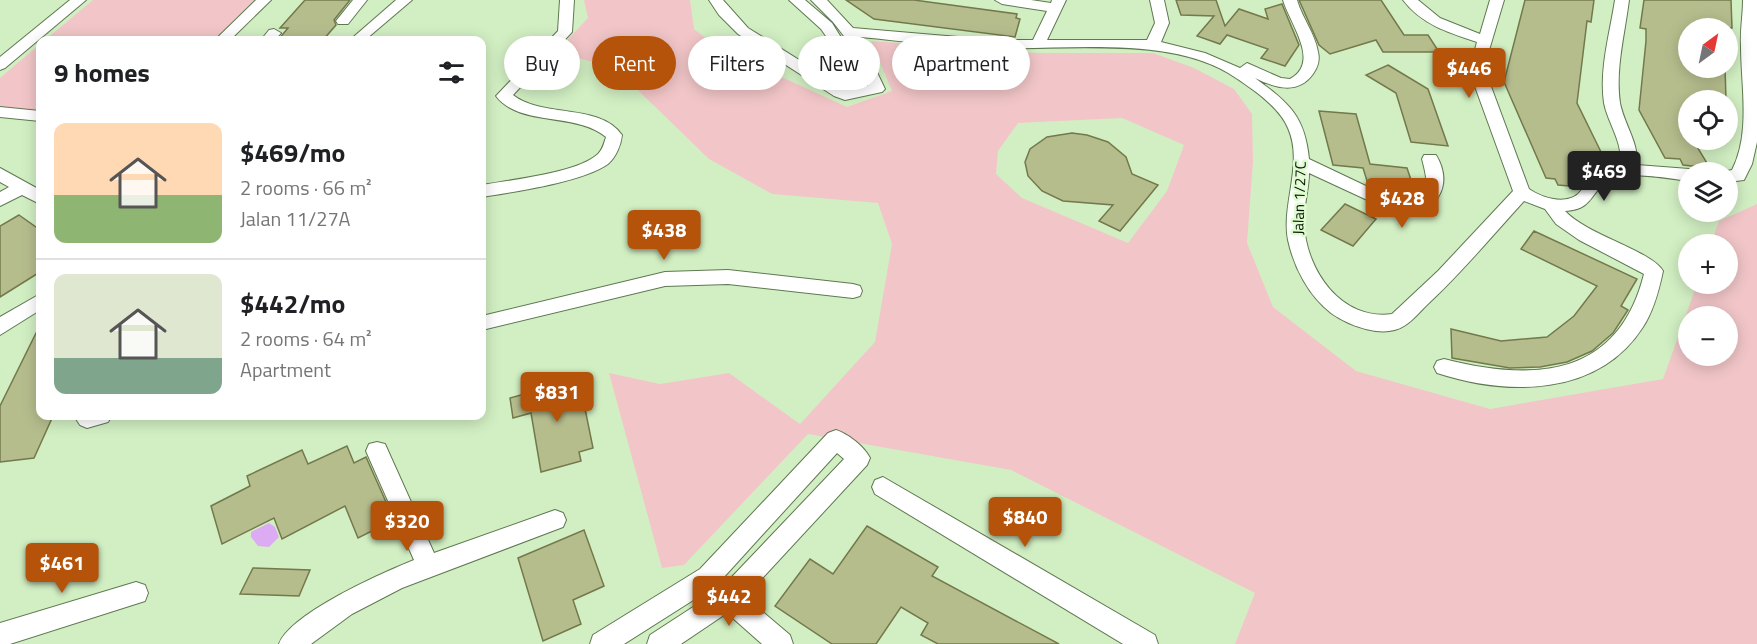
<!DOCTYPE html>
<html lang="en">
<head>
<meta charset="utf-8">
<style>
  body { margin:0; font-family:"Titillium Web",sans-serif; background:#f2f2f2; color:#202124; height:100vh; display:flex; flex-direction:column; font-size:22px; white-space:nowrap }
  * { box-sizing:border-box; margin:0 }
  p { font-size:20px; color:#757577 }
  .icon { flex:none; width:33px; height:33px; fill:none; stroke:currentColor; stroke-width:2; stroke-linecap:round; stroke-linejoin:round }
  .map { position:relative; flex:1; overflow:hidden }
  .side { position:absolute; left:36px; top:36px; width:450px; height:384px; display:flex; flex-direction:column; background:#fff; border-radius:12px; box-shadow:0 3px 15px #0003 }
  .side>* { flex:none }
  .guide { position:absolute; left:504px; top:36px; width:570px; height:54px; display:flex; gap:12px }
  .needle { width:39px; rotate:33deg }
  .fabs { position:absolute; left:1678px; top:18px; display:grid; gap:12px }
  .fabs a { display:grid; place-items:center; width:60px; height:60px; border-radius:50%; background:#fff; box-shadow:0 3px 15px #0003; font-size:30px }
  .price { position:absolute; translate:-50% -51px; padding:0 14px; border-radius:6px; background:#b45309; color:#fff; font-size:20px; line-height:39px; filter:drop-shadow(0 2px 3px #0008) }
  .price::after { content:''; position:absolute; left:50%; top:36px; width:18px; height:14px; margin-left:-9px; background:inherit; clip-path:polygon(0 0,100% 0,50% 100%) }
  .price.on { background:#222; color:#fff }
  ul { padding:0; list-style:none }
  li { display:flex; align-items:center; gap:18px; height:150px; padding:0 18px }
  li+li { border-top:2px solid #e0e0e0 }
  li span { display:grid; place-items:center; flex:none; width:168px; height:120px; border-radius:12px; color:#555 }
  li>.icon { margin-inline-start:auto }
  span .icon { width:72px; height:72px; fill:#fffc; stroke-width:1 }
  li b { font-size:26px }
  h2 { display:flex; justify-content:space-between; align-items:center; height:72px; padding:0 18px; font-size:26px }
  .chip { padding:0 21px; border-radius:27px; background:#fff; box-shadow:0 3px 15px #0003; font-size:21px; line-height:54px }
  .chip.on { background:#b45309; color:#fff }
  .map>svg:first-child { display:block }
  .green { fill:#f2c6c8; fill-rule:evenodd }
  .water { fill:#dcabf4 }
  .building { fill:#b6bd8d; stroke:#73794b; stroke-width:1.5 }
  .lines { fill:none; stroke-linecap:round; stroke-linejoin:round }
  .minor-casing { stroke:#5f7851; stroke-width:2 }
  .minor { fill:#fff; fill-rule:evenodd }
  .labels { text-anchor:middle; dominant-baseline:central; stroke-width:5; stroke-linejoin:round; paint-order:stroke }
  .street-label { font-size:15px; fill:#071103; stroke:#dffcd0 }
</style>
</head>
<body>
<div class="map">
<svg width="1757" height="644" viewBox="0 0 1757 644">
  <rect width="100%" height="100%" fill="#d2efc3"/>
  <g class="green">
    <path d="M93,0H257L217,40H45Z"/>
    <path d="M584,0H690L694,29L718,48L847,107L892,91L871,41L1038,53H1153L1194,68L1234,89L1252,114L1253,161L1247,243L1273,307L1356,371L1490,409L1663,379L1697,284H1728V244H1711L1719,221L1757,204V644H1235L1255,593L1011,470L808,434L684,565L662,568L609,373L660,384L729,373L800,424L875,342L892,244L878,203L772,194L709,159L615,68L556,52L588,18ZM1122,118L1184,145L1167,191L1128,243L1022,198L996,174L998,151L1018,123ZM1689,316H1728V356H1689Z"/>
    <path d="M40,44V112L0,108V78Z"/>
  </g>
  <path class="water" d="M269,523L275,527L279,537L269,547L258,546L251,537V532Z"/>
  <g class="building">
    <path d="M305,0H350L334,20L336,25L323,40H278L288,28H280Z"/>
    <path d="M846,0H914L1017,14L1016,18L1020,19L1015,37L874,19Z"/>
    <path d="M1176,0H1216L1225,26L1239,9L1268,19L1265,9L1282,4L1299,45L1285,66L1261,58L1268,49L1227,35L1220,44L1197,36L1214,16L1181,15Z"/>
    <path d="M1299,0H1381L1404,35H1428L1439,52H1383L1376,40L1330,54L1319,45Z"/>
    <path d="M1525,0H1594L1591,22L1587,21L1577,103L1603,156L1594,155L1598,164L1589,163L1592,170L1575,168L1583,185L1581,187L1558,185L1555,179L1546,178L1504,82Z"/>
    <path d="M1644,0H1731L1732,28H1689V68H1725L1726,100H1689V140H1693L1710,168L1683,165L1680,159L1665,158L1639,110L1646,41V29L1640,28Z"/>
    <path d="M1388,65L1428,89L1448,146L1411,142L1396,93L1366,75Z"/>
    <path d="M1319,111L1356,114L1370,164L1407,168L1415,192L1376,188L1368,184L1363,168L1333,165Z"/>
    <path d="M1072,133L1087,135L1108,142L1126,157L1132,174L1158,185L1120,231L1099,221L1113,205L1063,201L1042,191L1028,176L1025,162L1030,149L1047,137Z"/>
    <path d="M1345,204L1376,219L1353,246L1321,230Z"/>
    <path d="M19,215L40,230V272L0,297V226Z"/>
    <path d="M1534,231L1637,279L1621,306L1628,310L1613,333L1592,351L1567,362L1540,367L1510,368L1452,358L1451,329L1501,341L1547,337L1574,316L1597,286L1521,249Z"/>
    <path d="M40,325V416H53L34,458L0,462V406Z"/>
    <path d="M579,379L593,448L579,452L581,461L541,472L531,413L513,418L510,398Z"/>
    <path d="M347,446L354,463L366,457L394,520L358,538L345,506L282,539L274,518L222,544L211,506L250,486L247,476L302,450L308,464Z"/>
    <path d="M867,526L938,567L932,576L1059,644H938L921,635L928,623L901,607L876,644H832L775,606L810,559L833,574Z"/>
    <path d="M584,530L604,586L573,600L581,624L543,641L518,558Z"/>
    <path d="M253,568L310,570L299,596L240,594Z"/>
  </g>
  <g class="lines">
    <defs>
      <g id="minor">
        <path d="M70,0H86L5,68L0,70V57Z"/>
        <path d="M256,0H271L230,40H215Z"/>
        <path d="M353,0H367L348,24H338L336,21Z"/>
        <path d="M396,0H412L365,40H350Z"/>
        <path d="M560,0H574L572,32L513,95C542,118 600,103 622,135C621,145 616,157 608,164C583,182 513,192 482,197V185C510,180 578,173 598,154C603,149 604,143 606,137C576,112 519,127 496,96L558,31Z"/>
        <path d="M709,0H723L748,28L847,90L828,39L821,29L789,0H805L832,23L842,39L862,86H868L847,40L833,22L811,0H827L853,28L993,40H1033L1047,11L1002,4L995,0H1031L1051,3L1052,0H1066L1047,40H1147L1155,23L1150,0H1164L1169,23L1161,42L1205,53L1240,68L1247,63L1281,78L1290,79C1321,62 1290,24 1283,0H1297C1302,18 1315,33 1318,52C1320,60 1318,67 1313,74C1298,95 1275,88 1255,78C1289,103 1305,116 1309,159L1406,205C1431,193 1428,182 1422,159L1424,155H1436C1454,185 1437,212 1404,217L1309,173C1309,190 1303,207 1304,224C1306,270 1341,321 1392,314L1438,271L1513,191L1473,81V57L1477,42C1449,33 1421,24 1403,0H1418L1440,18L1480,34L1490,0H1504L1487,57L1489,81L1529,189C1542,198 1565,205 1578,194C1585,187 1589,177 1597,172C1604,168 1613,167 1620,166C1624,143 1608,124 1604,103C1599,69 1610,33 1615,0H1629C1625,33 1615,69 1620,103C1624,124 1639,143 1637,165L1689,169L1696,172H1689V181C1671,179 1624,170 1609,180C1590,192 1593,210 1565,211C1587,235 1652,251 1663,271C1659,290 1654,310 1643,327C1598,397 1508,396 1437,373L1434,367L1437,361L1444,359C1534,382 1618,378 1644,274L1579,240L1556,224L1545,209L1524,201C1493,235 1464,270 1431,301C1422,309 1414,320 1404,326C1384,339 1349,326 1331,313C1309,296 1294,268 1288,240C1281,204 1304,164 1288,128C1279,107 1254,90 1236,78C1175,35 1068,50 996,48C951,48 905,41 860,37L885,89L882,92L845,100L834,96L738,34L719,15Z"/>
        <path d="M1743,0H1757V142L1752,164L1744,180L1728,182V172H1722L1732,170C1751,133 1741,86 1741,46C1740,31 1743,15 1743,0Z"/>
        <path d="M274,29L281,33L275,40H261L269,30Z"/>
        <path d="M0,107L40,111V121L0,117Z"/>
        <path d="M0,168L40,190V204L22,195L0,206V192L9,187L0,182Z"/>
        <path d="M728,270L853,284L860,286L862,291L860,296L853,298L728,284L665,286L482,330V316L665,272Z"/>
        <path d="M40,294V310L0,335V317Z"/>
        <path d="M78,416H112L108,422L87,428L80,425L76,419Z"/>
        <path d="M836,430C848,434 864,446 870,458L867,465L745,597L790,635L793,644H762L727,613L681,644H647L650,635L710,596L706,592L624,644H590L593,635L700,569L828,433ZM837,453L844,459L728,581L724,577Z"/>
        <path d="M377,442L385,444L434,553L555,510L563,513L566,520L563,527L402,588L352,614L311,644H279C291,613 382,573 414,560L366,451L369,444Z"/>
        <path d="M883,477L1155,635L1158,644H1123L875,494L872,487L875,480Z"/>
        <path d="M136,582L145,585L148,593L145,601L10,644H0V623Z"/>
      </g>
    </defs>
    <use href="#minor" class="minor-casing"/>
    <use href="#minor" class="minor"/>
  </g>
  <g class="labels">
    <g class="street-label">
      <text transform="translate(1299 198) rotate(-88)">Jalan 1/27C</text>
    </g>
  </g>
</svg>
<div class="fabs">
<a><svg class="needle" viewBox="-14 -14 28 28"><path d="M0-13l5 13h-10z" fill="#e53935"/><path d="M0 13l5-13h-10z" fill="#757577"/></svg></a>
<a><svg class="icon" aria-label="locate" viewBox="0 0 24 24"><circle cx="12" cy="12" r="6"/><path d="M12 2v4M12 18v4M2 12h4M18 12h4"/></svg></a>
<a><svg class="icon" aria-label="layers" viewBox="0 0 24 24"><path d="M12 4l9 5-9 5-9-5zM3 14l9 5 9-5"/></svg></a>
<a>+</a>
<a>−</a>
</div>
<b class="price" style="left:1469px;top:99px">$446</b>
<b class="price on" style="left:1604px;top:202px">$469</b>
<b class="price" style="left:1402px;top:229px">$428</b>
<b class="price" style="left:664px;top:261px">$438</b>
<b class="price" style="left:557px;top:423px">$831</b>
<b class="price" style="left:1025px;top:548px">$840</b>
<b class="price" style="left:407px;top:552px">$320</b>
<b class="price" style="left:62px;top:594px">$461</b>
<b class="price" style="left:729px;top:627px">$442</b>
<div class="guide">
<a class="chip">Buy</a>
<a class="chip on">Rent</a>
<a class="chip">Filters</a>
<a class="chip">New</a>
<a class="chip">Apartment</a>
</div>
<section class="side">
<h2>9 homes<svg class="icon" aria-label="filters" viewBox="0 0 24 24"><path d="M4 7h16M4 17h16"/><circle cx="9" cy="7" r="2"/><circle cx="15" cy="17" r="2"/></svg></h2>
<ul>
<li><span style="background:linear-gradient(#ffd9b3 60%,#8fb573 0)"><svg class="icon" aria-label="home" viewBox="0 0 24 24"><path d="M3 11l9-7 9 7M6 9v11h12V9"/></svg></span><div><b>$469/mo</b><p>2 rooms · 66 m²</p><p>Jalan 11/27A</p></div></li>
<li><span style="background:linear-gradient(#dfe7d0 70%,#7fa58c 0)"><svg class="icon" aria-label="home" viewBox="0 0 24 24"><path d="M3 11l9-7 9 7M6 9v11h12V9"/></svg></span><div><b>$442/mo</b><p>2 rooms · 64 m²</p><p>Apartment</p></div></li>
</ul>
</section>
</div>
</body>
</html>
